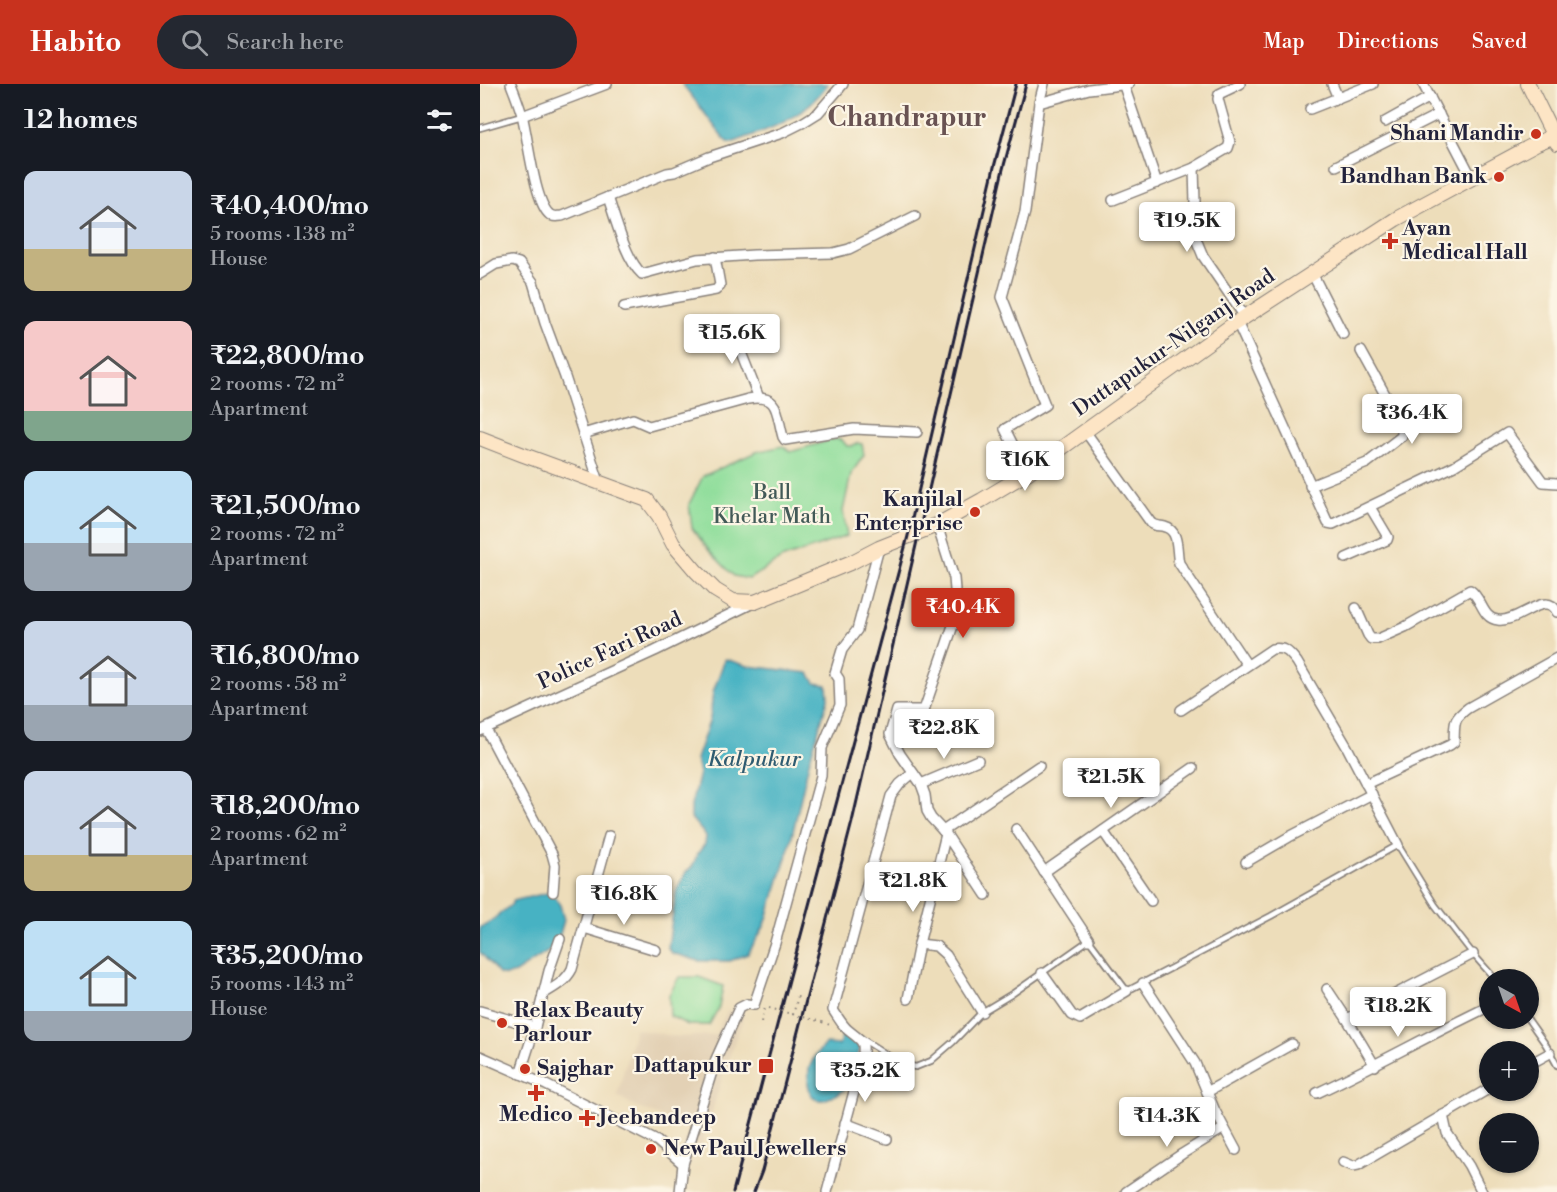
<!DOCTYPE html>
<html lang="en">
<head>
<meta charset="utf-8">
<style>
  body { margin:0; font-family:"Libre Bodoni",serif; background:#242831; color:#f1f3f6; height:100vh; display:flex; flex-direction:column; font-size:22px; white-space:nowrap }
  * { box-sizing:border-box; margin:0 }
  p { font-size:20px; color:#9ea1a6 }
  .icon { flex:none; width:33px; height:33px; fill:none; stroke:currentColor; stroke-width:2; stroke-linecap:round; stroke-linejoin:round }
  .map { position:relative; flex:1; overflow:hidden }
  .side { display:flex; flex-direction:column; background:#171b24; width:480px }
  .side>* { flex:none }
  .needle { width:39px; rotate:140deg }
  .tools { position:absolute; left:999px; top:885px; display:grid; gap:12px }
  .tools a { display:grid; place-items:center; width:60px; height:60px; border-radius:50%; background:#171b24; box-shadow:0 2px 4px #0004; font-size:30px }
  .price { position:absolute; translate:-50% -51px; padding:0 14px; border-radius:6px; background:#fff; color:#222; font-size:20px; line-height:39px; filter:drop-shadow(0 2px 3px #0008) }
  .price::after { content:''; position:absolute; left:50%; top:36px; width:18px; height:14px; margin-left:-9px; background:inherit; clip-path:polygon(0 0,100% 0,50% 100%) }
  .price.current { background:#c8321e; color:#fff }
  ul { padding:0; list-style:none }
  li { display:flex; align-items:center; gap:18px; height:150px; padding:0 24px }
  li span { display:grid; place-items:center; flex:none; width:168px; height:120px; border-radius:12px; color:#555 }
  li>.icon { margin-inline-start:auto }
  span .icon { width:72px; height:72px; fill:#fffc; stroke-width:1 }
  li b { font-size:26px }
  h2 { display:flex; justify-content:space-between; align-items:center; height:72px; padding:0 24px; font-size:26px }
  header { display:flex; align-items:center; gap:36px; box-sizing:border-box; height:84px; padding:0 30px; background:#c8321e; color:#fff }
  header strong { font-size:28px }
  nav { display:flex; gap:33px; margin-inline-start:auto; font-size:21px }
  .search { width:420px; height:54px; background:#242831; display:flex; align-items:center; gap:15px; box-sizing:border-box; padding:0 21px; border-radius:33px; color:#9ea1a6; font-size:22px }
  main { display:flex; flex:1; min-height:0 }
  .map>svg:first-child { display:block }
  .built { fill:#e3d1b5 }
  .green { fill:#91de9c; stroke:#5a806c; stroke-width:1.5 }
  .water { fill:#46b2c3; stroke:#346a7f; stroke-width:1.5 }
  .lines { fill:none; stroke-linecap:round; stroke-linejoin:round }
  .lane-casing { stroke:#88807a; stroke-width:8 }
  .street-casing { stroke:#88807a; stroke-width:12 }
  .secondary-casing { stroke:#88807a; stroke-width:16 }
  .path { stroke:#88807a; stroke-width:2; stroke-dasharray:1.5 4.5; stroke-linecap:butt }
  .lane { stroke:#fff; stroke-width:4.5 }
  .street { stroke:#fff; stroke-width:9 }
  .secondary { stroke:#fde5c5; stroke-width:14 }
  .rail { stroke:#22223b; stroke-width:3 }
  .path-bridge { stroke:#88807a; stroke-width:2; stroke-dasharray:1.5 4.5; stroke-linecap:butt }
  .poi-dot { fill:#c8321e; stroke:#fcf5e5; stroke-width:2 }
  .labels { text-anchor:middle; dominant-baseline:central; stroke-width:4.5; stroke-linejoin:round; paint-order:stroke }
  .poi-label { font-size:21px; font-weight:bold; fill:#22223b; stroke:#fcf5e5; text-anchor:start }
  .street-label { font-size:21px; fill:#22223b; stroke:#fcf5e5 }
  .park-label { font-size:21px; fill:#435a58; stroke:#fcf5e5 }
  .water-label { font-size:22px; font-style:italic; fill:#305c71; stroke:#fcf5e5 }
  .district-label { font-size:27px; font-weight:bold; fill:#685252; stroke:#fcf5e5 }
</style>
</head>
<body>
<header>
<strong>Habito</strong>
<div class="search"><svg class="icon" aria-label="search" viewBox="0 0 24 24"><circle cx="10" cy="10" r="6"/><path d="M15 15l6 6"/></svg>Search here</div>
<nav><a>Map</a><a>Directions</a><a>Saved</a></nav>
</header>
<main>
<section class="side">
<h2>12 homes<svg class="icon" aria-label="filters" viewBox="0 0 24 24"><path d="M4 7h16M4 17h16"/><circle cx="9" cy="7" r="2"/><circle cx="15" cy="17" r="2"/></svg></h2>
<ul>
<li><span style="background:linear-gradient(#c9d6e8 65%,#c2b280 0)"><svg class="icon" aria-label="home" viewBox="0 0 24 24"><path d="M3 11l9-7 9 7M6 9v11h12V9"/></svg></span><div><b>₹40,400/mo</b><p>5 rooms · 138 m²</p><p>House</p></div></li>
<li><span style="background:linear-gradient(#f6c9c9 75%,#7fa58c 0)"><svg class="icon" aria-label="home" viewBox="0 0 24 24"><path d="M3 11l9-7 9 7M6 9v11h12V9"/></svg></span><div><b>₹22,800/mo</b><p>2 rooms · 72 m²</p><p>Apartment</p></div></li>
<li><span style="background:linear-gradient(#bfe0f5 60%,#9aa5b1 0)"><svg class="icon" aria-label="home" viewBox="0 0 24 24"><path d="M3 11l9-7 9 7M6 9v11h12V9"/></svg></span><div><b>₹21,500/mo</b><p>2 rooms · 72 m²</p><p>Apartment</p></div></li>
<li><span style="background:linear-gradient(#c9d6e8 70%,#9aa5b1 0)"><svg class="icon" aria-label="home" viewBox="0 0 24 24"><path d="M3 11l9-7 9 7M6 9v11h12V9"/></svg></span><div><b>₹16,800/mo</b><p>2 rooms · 58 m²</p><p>Apartment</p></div></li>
<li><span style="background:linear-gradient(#c9d6e8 70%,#c2b280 0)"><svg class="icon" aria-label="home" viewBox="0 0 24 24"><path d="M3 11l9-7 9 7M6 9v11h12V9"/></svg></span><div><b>₹18,200/mo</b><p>2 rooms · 62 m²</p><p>Apartment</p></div></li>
<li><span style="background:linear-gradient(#bfe0f5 75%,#9aa5b1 0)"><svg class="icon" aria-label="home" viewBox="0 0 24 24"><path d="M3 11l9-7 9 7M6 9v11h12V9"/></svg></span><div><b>₹35,200/mo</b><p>5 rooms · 143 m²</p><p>House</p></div></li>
</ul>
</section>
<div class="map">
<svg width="1077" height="1108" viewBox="0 0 1077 1108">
  <rect width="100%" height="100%" fill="#fcf5e5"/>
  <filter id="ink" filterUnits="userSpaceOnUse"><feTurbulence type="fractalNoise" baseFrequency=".0167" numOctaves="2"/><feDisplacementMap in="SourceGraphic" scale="12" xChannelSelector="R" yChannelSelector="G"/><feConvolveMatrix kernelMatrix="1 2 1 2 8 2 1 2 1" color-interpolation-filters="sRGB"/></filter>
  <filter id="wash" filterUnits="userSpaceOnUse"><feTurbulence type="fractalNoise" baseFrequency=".008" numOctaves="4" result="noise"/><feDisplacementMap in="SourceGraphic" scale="24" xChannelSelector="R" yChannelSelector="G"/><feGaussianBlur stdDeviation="1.35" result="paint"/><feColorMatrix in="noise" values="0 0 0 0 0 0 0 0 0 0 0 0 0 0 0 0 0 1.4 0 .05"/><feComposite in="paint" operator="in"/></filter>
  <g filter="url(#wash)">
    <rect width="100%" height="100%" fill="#edddba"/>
    <path class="built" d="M248,926L264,932L247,978L219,1070L203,1065L209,1042L161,1025L137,1012L155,945L199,953L235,951Z"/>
    <g class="green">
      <path d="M355,355L362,356L367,362H373L377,359L382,360L384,371L371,390L363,427L367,452L301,475L269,495L254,492L230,468L212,444L209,420L223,392L276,368L303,362L310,368Z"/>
      <path d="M199,893H219L243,902L239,923L229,941H208L190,932L189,911Z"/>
    </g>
    <g class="water">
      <path d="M202,0H348C322,36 290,45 251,59L247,58C231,39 218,19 202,0Z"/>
      <path d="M245,575L268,582L329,589L335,599L347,601L348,615L329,678L310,761L285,841L268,870L250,877H219L192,869L188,864L196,807L206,788L212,783L218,769L225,760L226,752L211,734V722L219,689L216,675L230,635L233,608Z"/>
      <path d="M67,809L75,813L80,821L84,836L80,850L75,861L69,867L35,889L26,892L19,890L0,868V843L6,841L32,820V817Z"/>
      <path d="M363,950L375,956L380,964L370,1000L360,1009L344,1016H338L331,1011L328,1000L329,984L335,972L345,960L359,961Z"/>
    </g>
  </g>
  <g filter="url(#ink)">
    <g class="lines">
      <defs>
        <g id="lane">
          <path d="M0,44L42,32"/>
          <path d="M1047,934L1066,961L1077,981"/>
          <path d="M381,954L423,981L436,983L451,977L473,958L502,928L532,910L609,856L647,907L791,832L918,761L955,821L993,870L1016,896"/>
        </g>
        <g id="street">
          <path d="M31,0C35,10 39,21 42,31C48,53 54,116 69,130C73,134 77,132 82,132L187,89L194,88L229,73L302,49L322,39L338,29L363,0"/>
          <path d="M852,0L858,14"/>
          <path d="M943,0L992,94"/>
          <path d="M644,2L677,99"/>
          <path d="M559,19L564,0"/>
          <path d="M830,25L893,0"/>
          <path d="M42,32L127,0"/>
          <path d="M905,38L950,13"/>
          <path d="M856,82L959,30"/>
          <path d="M714,84L716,155L723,172L765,233"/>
          <path d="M128,113C135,134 146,176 162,190L217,175L274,171L353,169L369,165L435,132"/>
          <path d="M633,116L714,84L748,64L750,58L738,15L739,10L760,0"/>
          <path d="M832,189L863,250"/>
          <path d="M0,190L16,180L32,177L39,179L53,198L65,239L85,293L119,398"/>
          <path d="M144,223L236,206L240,201L235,173"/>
          <path d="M249,238L279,314"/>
          <path d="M757,238L848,439L853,440L974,382L1027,349L1063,398L1077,399"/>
          <path d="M605,347L671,439C676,443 679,441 685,443C700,447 696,468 699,479L767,581"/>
          <path d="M103,350L153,335L169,342L268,315C300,309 296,329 303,353L305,356L374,345L437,348"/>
          <path d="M547,389L525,345L565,321L522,213L545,128L559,19L609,5L649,0"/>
          <path d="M830,402L887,379L922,352V344L918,334L881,267"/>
          <path d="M457,441L474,494L477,530L444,626H417L410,650L420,670L441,700L445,711L447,727L451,734L466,750L506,811"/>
          <path d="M866,474L907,456L908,453L890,423"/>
          <path d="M876,524L888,551L891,555H898L925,543L990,506C1002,514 1002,535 1018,536C1039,539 1066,505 1077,528"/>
          <path d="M701,626L792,565C806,563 809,568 817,578L867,663L918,761"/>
          <path d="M6,645L72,770L75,781L73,808"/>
          <path d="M0,647L175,567L273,519"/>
          <path d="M441,700L498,676"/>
          <path d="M886,700L970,661L974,658C975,639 972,636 988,624L1077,574"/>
          <path d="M536,745L609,856"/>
          <path d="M463,747L559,682"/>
          <path d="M623,747L671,817"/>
          <path d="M766,778L809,753L892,710"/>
          <path d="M564,788L713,684"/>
          <path d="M116,800L185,822"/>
          <path d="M104,844L176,866"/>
          <path d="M439,860L456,862L466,871L502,928"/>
          <path d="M562,889L592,931L600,935L647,907"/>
          <path d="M663,899L715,979L735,1027L756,1066"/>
          <path d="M847,905L867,935L895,982"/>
          <path d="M63,910C75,903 86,897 92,885L129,752"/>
          <path d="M428,915L439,860L466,750"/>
          <path d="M0,927L55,943"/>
          <path d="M867,935L993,870"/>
          <path d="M0,972L66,1001L177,1057L203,1080L200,1108"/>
          <path d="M1048,981L1070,969"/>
          <path d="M40,990L55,943L69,887L80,855"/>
          <path d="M727,1008L812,960"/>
          <path d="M837,1009C895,982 951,950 1010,922"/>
          <path d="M963,1031L967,1049L989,1082L1002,1108"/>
          <path d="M365,1039L407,1055"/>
          <path d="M863,1078L873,1082L878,1081L1010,1004"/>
          <path d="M203,1080L236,975L259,924L267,920L274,921L295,859L341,692L342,664L360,621L359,595L355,589L362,566L377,546L399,464"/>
          <path d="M347,1108L382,978C385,956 384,959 368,946C362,941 358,933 353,926L411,712L420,700L433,689"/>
          <path d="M646,1108L702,1070L744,1044"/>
        </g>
        <g id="secondary">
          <path d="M1048,0L1077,59"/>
          <path d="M0,354L41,370L167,416L179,432L193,460L216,487L235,506L253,517L275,518L372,478L399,464L457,441L502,416L547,389L751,242L916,135L1057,59L1077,51"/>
        </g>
      </defs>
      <use href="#lane" class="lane-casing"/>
      <use href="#street" class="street-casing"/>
      <use href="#secondary" class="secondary-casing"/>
      <g class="path">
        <path d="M313,931L319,908"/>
        <path d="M281,938L285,924"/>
        <path d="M342,938L350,941"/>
      </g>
      <use href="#lane" class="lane"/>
      <use href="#street" class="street"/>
      <use href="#secondary" class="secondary"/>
      <g class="rail">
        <path d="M253,1108L310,892L428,452L514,83L536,0"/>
        <path d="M274,1108L282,1087L372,738L523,85L546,0"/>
      </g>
      <path class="path-bridge" d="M289,924L342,938"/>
    </g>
  </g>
  <g class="poi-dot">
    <circle cx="1056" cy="50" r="6"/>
    <circle cx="1019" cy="93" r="6"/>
    <path d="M907 148h6v6h6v6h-6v6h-6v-6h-6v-6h6z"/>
    <circle cx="495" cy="428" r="6"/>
    <circle cx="22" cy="939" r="6"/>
    <rect x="278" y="974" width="16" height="16" rx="3"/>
    <circle cx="45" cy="985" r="6"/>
    <path d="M53 1000h6v6h6v6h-6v6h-6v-6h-6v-6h6z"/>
    <path d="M104 1025h6v6h6v6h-6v6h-6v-6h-6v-6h6z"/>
    <circle cx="171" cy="1065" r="6"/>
  </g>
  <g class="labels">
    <g class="poi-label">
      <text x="1044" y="50" text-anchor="end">Shani Mandir</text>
      <text x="1007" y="93" text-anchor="end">Bandhan Bank</text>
      <text x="922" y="145">Ayan<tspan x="922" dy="24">Medical Hall</tspan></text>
      <text x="483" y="416" text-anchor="end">Kanjilal<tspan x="483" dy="24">Enterprise</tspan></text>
      <text x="34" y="927">Relax Beauty<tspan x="34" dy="24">Parlour</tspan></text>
      <text x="272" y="982" text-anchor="end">Dattapukur</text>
      <text x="57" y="985">Sajghar</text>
      <text x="56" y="1031" text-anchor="middle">Medico</text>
      <text x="119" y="1034">Jeebandeep</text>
      <text x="183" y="1065">New Paul Jewellers</text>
    </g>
    <g class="street-label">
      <text transform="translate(694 259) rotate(-35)">Duttapukur-Nilganj Road</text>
      <text transform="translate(130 567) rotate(-25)">Police Fari Road</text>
    </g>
    <g class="park-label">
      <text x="292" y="409">Ball<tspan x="292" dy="24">Khelar Math</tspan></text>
    </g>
    <g class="water-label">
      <text x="274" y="675">Kalpukur</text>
    </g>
    <g class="district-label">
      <text x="427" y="34">Chandrapur</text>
    </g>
  </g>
</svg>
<div class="tools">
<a><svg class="needle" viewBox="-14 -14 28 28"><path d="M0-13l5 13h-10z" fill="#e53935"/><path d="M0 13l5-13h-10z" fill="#9ea1a6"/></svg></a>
<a>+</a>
<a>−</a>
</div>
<b class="price" style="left:707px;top:169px">₹19.5K</b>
<b class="price" style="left:252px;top:281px">₹15.6K</b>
<b class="price" style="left:932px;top:361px">₹36.4K</b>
<b class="price" style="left:545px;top:408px">₹16K</b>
<b class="price current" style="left:483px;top:555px">₹40.4K</b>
<b class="price" style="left:464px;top:676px">₹22.8K</b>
<b class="price" style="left:631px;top:725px">₹21.5K</b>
<b class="price" style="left:433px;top:829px">₹21.8K</b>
<b class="price" style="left:144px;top:842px">₹16.8K</b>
<b class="price" style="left:918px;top:954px">₹18.2K</b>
<b class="price" style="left:385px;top:1019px">₹35.2K</b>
<b class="price" style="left:687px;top:1064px">₹14.3K</b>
</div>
</main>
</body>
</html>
